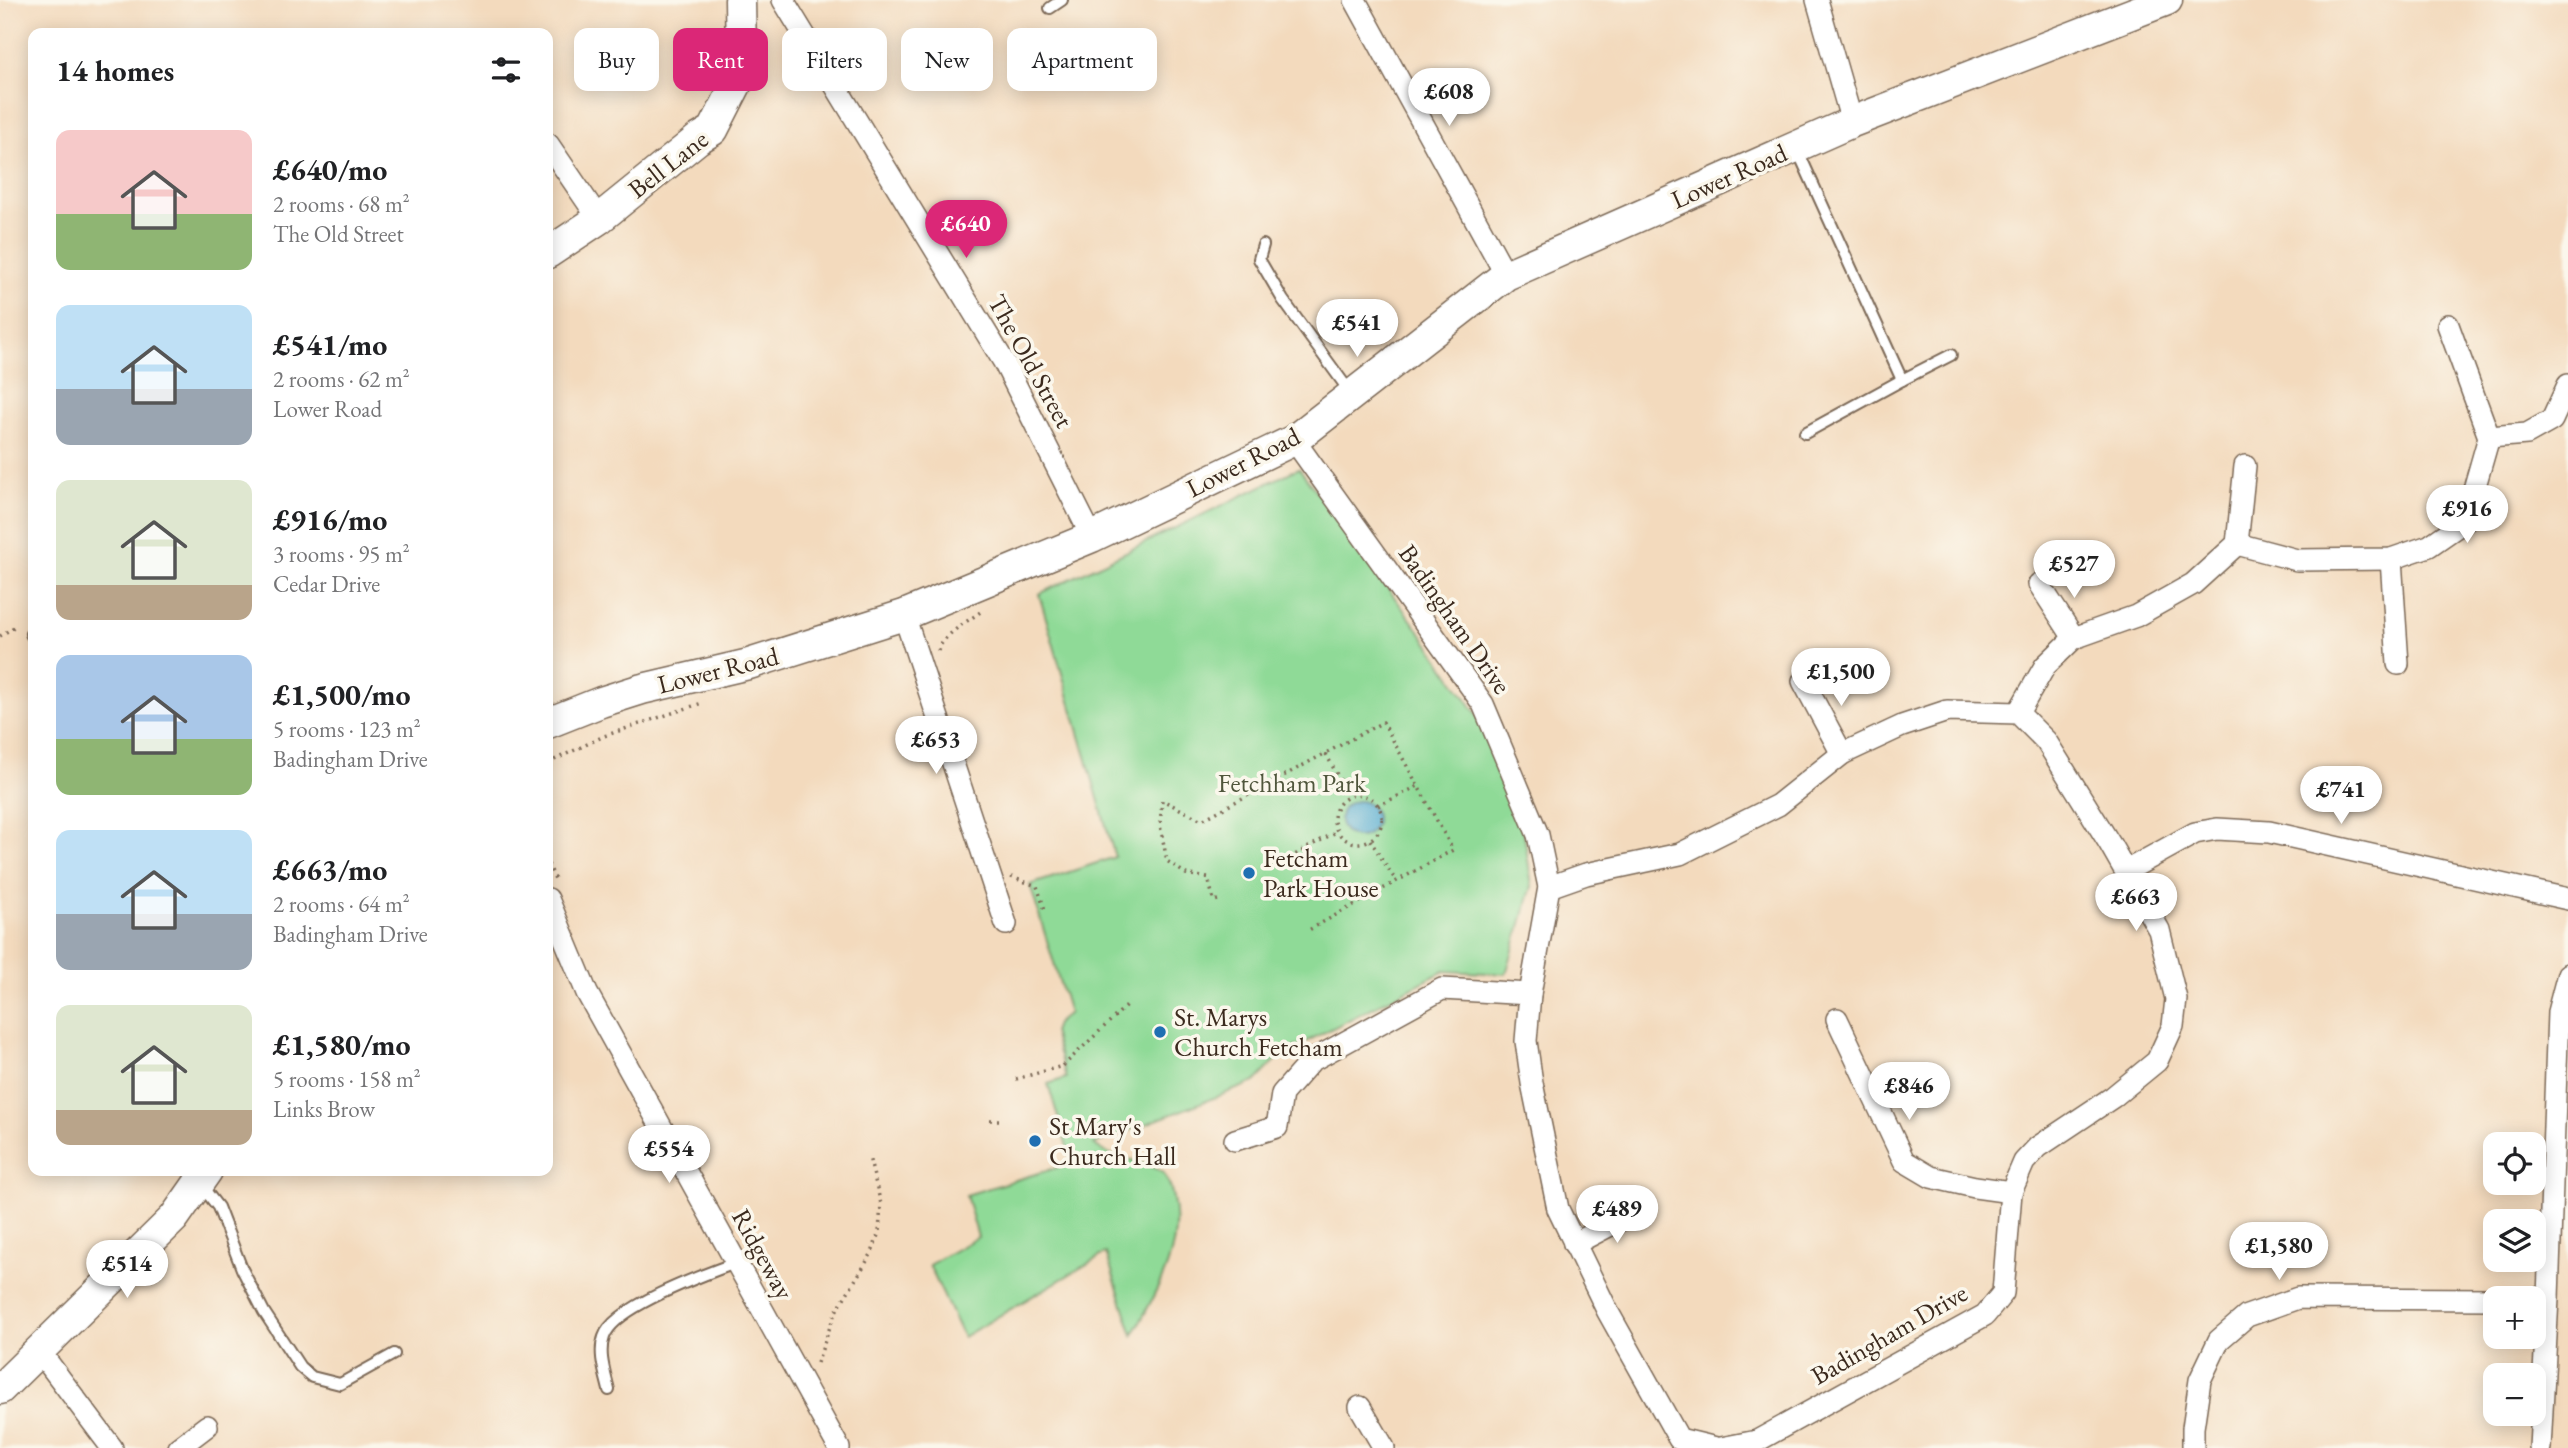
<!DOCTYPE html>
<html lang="en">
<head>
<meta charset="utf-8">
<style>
  body { margin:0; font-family:"EB Garamond",serif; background:#f6f6f6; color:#202124; height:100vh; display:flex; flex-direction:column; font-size:26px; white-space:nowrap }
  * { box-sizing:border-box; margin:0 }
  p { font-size:23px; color:#757577 }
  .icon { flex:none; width:38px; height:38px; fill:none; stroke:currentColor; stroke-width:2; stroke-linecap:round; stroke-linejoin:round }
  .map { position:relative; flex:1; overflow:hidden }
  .drawer { position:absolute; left:28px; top:28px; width:525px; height:1148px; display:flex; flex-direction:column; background:#fff; border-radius:14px; box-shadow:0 4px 18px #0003 }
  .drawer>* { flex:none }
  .guide { position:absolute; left:574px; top:28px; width:665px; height:63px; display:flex; gap:14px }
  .fabs { position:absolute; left:2483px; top:1132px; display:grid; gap:14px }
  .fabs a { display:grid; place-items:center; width:63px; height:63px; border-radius:14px; background:#fff; box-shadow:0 4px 18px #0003; font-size:35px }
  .price { position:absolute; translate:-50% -60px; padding:0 16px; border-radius:24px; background:#fff; color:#222; font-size:23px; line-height:46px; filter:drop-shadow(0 2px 4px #0008) }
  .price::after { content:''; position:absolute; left:50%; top:42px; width:21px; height:16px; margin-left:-10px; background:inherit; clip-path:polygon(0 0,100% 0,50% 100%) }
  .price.on { background:#db2777; color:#fff }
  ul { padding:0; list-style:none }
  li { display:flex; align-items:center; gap:21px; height:175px; padding:0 28px }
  li span { display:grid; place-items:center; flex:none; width:196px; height:140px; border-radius:14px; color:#555 }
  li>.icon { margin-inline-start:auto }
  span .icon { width:84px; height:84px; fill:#fffc; stroke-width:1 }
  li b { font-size:30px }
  h2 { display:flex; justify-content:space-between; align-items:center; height:84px; padding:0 28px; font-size:30px }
  .tag { padding:0 24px; border-radius:14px; background:#fff; box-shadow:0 4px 18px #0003; font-size:24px; line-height:63px }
  .tag.on { background:#db2777; color:#fff }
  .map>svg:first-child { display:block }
  .green { fill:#8fda97; stroke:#65825a; stroke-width:2 }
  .water { fill:#53abd0; stroke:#476a77; stroke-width:2 }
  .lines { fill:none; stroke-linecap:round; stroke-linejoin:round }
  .lane-casing { stroke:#7b6856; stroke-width:14 }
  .street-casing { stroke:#7b6856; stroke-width:24 }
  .secondary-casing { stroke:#7b6856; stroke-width:33 }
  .path { stroke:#7b6856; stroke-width:3.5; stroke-dasharray:2 5; stroke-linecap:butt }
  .lane { stroke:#fff; stroke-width:10 }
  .street { stroke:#fff; stroke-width:21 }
  .secondary { stroke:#fff; stroke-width:30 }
  .poi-dot { fill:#1f6fb2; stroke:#fbf7ec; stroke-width:2.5 }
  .labels { text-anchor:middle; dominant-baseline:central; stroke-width:7; stroke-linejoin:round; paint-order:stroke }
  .street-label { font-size:26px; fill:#3b2a1e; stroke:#fbf7ec }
  .park-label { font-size:26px; fill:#50563c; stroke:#fbf7ec }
  .poi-label { font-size:26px; fill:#3b2a1e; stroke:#fbf7ec; text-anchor:start }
</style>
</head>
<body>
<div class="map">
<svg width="2568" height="1448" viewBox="0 0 2568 1448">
  <rect width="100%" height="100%" fill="#fbf7ec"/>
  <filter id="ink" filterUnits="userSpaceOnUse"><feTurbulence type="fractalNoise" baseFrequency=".0143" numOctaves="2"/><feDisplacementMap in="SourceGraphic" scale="14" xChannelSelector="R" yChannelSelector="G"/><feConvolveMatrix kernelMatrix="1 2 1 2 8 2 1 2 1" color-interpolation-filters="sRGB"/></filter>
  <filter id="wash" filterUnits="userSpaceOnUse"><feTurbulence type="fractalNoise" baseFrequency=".00686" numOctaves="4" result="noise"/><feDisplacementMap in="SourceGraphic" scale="28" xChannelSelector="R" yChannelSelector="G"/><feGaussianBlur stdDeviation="1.57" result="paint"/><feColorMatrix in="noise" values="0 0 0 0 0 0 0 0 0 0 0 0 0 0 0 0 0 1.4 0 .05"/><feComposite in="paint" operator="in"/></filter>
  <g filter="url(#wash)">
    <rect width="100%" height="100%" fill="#f3dabd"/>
    <path class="green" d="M1299,468L1426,640L1478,716L1523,827L1532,886L1506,974L1444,971L1282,1054L1255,1082L1094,1144C1112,1161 1138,1157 1159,1170C1168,1176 1171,1188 1173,1198C1184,1248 1156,1293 1133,1335L1106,1253L963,1337L929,1265L978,1237L966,1195L1072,1163L1048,1084L1066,1078L1053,1032L1056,1024L1069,1013L1030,885L1115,857L1039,594Z"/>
    <circle class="water" cx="1358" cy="819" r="18"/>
  </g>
  <g filter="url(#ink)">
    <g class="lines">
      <defs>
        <g id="lane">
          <path d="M1050,8L1062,0"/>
          <path d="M1797,149L1902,380L1805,433"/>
          <path d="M1263,245L1259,259L1283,300L1350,392"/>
          <path d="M1902,380L1951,355"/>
          <path d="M33,632L31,634L33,637"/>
          <path d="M201,1185L218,1207L242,1269L264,1312L300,1367L312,1377L340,1384L394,1354"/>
          <path d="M609,1390C605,1373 598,1353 604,1337C614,1306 708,1273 738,1262"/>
        </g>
        <g id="street">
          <path d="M783,0L1004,362L1092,537"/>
          <path d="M1355,0L1506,275"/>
          <path d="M1817,0L1852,122"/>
          <path d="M548,144L599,219"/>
          <path d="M2489,437L2527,434L2552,420L2568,385"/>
          <path d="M1294,440L1483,704L1538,835L1549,887L1530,994L1526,1041L1532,1083L1558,1209L1608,1312L1679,1439L1716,1448"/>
          <path d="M2237,544L2297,560L2391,559L2429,546L2465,521L2489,437L2448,325"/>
          <path d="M2391,559L2398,664"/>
          <path d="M2039,584L2074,638"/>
          <path d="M904,615L1006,924"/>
          <path d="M1803,681L1842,754"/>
          <path d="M2018,713L2045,666L2074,638L2136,616L2193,584L2237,544L2245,466"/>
          <path d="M2126,871L2195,833L2217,829L2269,832L2568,899"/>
          <path d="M1549,887L1586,874L1680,854L1778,805L1842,754L1902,726L1947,711L2018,713L2046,741L2110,844L2159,930L2176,999L2173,1026L2157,1061L2113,1097L2038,1147L2024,1162L2011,1192L2003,1293L1985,1315L1757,1441L1721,1448"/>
          <path d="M548,899L587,993L839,1448"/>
          <path d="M1837,1019L1904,1161L1931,1177L1975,1187L2011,1192"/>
          <path d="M1235,1140L1277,1127L1282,1094L1311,1061L1442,989L1530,994"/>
          <path d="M1574,1244L1641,1209"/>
          <path d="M2512,1298H2548"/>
          <path d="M40,1352L112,1448"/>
          <path d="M1360,1407L1384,1448"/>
          <path d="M178,1448L207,1426"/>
          <path d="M2193,1448V1428L2200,1380L2219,1340L2247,1316L2298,1298L2496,1299"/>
          <path d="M2540,1448L2548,1298L2558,1012L2568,974"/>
        </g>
        <g id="secondary">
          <path d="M548,253L599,219L698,139L713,130L738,81L741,53L740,0"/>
          <path d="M548,723L601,702L642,689L749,664L904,615L1092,537L1294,440L1506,275L1852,122L2167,0"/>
          <path d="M0,1389L174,1218L207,1171"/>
        </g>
      </defs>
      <use href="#lane" class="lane-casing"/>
      <use href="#street" class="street-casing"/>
      <use href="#secondary" class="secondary-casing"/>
      <g class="path">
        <path d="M0,636L17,625"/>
        <path d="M938,651C944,633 969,621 983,610"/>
        <path d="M1326,754L1349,797"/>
        <path d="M548,763L604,736L702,703"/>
        <circle cx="1358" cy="819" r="24"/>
        <path d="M1378,806L1418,786"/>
        <path d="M1370,840L1396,881"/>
        <path d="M548,864L556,881"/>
        <path d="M1271,868L1336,832"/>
        <path d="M1011,877L1037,886L1046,913"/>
        <path d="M1218,900L1214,901L1208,878L1186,874L1167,861L1160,825L1162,800L1202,820L1383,722L1453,850L1307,931"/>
        <path d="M1016,1079L1063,1066L1126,1006"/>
        <path d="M990,1120H1003"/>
        <path d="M817,1363L835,1313L872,1253L879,1232L881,1204L869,1157"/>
      </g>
      <use href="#lane" class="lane"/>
      <use href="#street" class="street"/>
      <use href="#secondary" class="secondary"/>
    </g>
  </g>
  <g class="poi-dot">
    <circle cx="1249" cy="873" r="7"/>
    <circle cx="1160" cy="1032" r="7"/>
    <circle cx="1035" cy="1141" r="7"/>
  </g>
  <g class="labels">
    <g class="street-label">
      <text transform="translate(668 164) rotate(-38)">Bell Lane</text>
      <text transform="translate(1729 176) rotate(-24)">Lower Road</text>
      <text transform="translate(1031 361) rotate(61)">The Old Street</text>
      <text transform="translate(1243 462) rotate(-27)">Lower Road</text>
      <text transform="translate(1455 619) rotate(55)">Badingham Drive</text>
      <text transform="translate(718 670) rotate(-14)">Lower Road</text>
      <text transform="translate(763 1254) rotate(61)">Ridgeway</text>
      <text transform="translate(1889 1334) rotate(-30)">Badingham Drive</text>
    </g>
    <g class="park-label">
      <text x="1292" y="783">Fetchham Park</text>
    </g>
    <g class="poi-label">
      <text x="1263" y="858">Fetcham<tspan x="1263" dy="30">Park House</tspan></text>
      <text x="1174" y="1017">St. Marys<tspan x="1174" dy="30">Church Fetcham</tspan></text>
      <text x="1049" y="1126">St Mary's<tspan x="1049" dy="30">Church Hall</tspan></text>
    </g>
  </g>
</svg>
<div class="fabs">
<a><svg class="icon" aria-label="locate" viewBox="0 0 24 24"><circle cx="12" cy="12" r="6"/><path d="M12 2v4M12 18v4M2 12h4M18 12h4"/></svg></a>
<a><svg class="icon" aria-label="layers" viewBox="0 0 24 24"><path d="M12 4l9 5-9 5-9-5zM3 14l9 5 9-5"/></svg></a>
<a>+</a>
<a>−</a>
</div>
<b class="price" style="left:1449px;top:128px">£608</b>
<b class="price on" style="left:966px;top:260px">£640</b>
<b class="price" style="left:1357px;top:359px">£541</b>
<b class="price" style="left:2467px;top:545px">£916</b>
<b class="price" style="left:2074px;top:600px">£527</b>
<b class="price" style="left:1841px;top:708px">£1,500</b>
<b class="price" style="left:936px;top:776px">£653</b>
<b class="price" style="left:2341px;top:826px">£741</b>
<b class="price" style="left:2136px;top:933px">£663</b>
<b class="price" style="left:1909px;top:1122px">£846</b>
<b class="price" style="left:669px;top:1185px">£554</b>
<b class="price" style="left:1617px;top:1245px">£489</b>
<b class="price" style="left:2279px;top:1282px">£1,580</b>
<b class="price" style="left:127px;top:1300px">£514</b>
<div class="guide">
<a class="tag">Buy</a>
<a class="tag on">Rent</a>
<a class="tag">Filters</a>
<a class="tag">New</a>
<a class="tag">Apartment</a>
</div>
<section class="drawer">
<h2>14 homes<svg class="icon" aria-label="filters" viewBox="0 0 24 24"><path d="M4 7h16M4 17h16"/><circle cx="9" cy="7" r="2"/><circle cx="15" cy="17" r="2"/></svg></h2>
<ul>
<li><span style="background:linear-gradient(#f6c9c9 60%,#8fb573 0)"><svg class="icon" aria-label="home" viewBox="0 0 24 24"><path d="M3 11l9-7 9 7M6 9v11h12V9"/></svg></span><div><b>£640/mo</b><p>2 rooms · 68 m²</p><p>The Old Street</p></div></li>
<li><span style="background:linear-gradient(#bfe0f5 60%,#9aa5b1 0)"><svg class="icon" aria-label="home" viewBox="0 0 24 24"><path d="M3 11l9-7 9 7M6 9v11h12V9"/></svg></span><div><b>£541/mo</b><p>2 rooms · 62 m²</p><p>Lower Road</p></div></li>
<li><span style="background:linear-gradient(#dfe7d0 75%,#b9a48a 0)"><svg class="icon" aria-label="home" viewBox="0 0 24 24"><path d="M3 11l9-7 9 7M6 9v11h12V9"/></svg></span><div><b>£916/mo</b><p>3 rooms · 95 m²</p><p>Cedar Drive</p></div></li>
<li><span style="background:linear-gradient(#a9c7e8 60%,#8fb573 0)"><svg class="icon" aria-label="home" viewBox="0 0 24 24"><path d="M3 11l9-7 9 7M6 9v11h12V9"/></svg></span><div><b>£1,500/mo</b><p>5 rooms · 123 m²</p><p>Badingham Drive</p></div></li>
<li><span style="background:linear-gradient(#bfe0f5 60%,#9aa5b1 0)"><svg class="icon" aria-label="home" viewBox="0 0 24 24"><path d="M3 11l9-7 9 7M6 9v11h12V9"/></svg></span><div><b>£663/mo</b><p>2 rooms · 64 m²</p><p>Badingham Drive</p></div></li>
<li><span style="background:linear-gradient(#dfe7d0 75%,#b9a48a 0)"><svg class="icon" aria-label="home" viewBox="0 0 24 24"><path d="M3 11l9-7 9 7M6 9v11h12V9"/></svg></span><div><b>£1,580/mo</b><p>5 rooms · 158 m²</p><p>Links Brow</p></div></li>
</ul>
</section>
</div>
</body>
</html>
